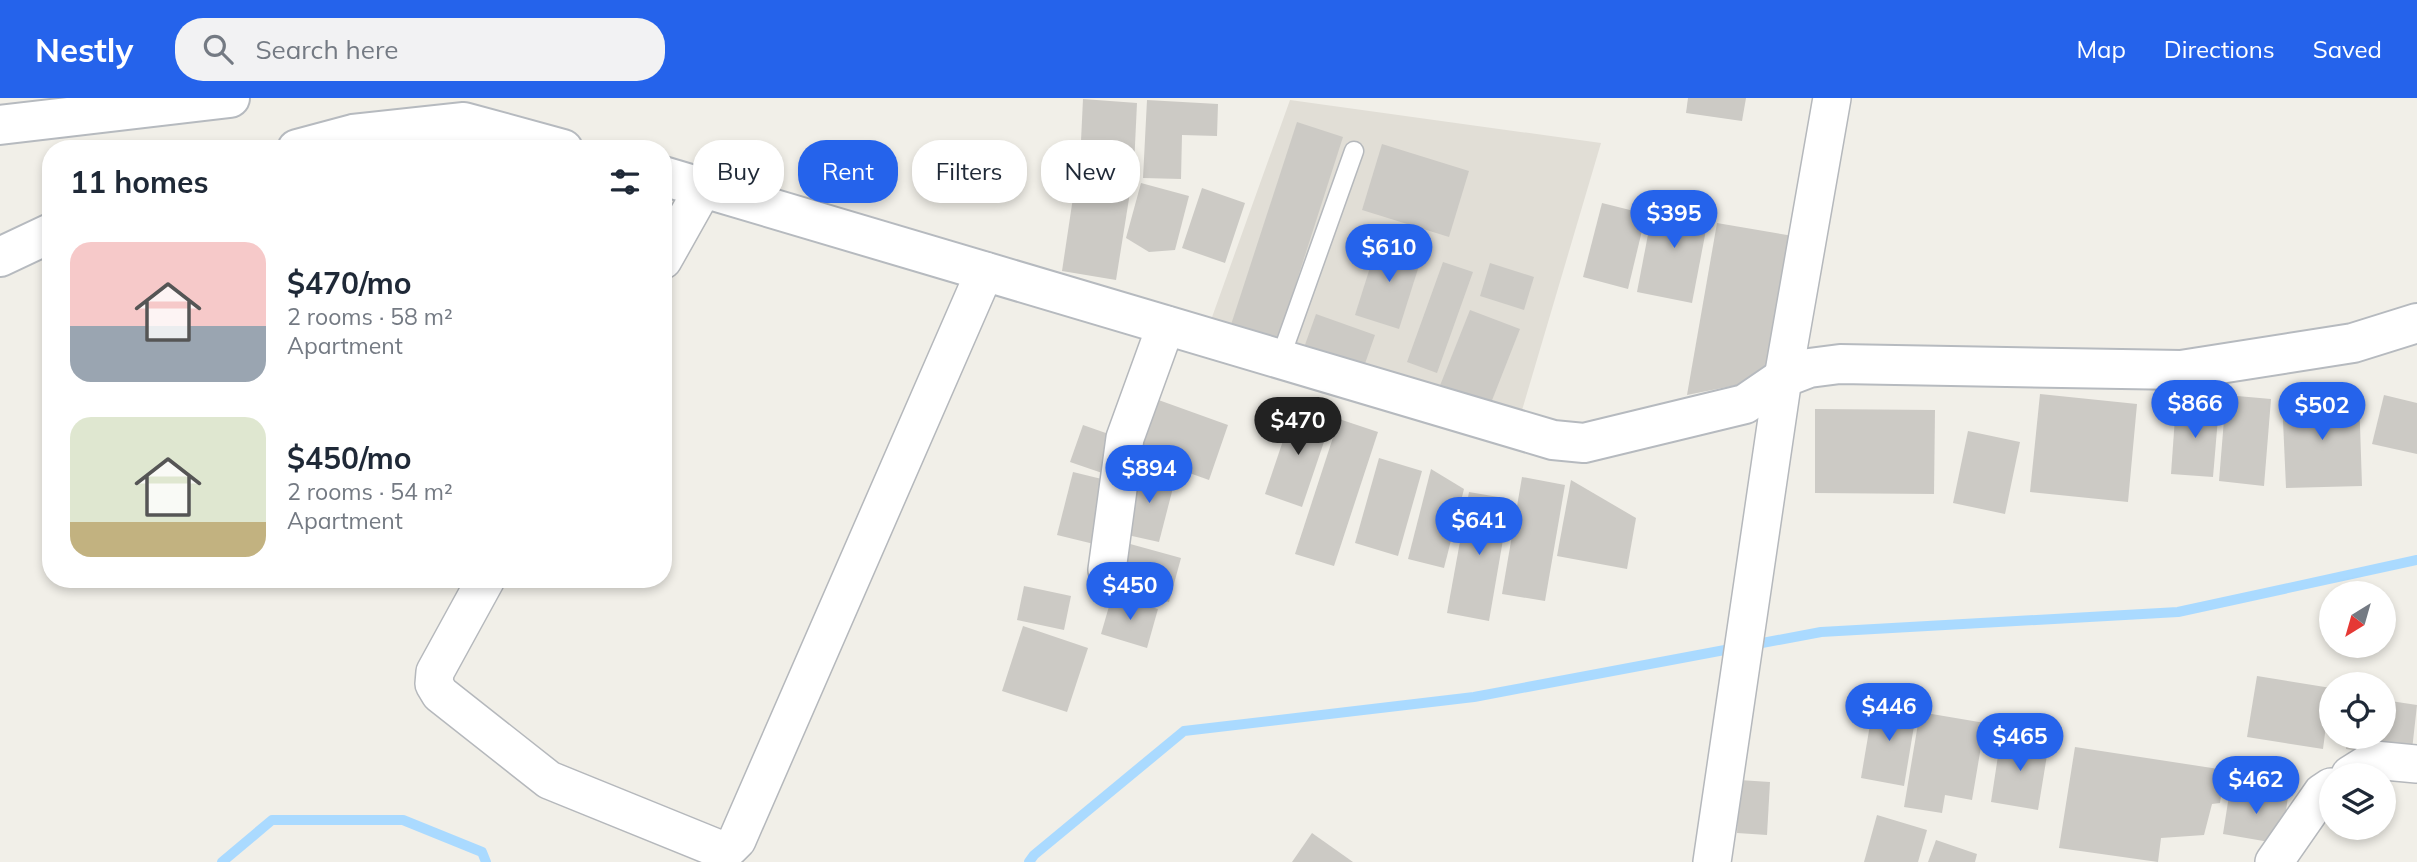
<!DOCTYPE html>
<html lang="en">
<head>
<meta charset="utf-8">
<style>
  body { margin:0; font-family:Mulish,sans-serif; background:#f2f2f3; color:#1f2937; height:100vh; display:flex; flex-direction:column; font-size:26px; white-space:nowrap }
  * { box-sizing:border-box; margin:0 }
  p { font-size:23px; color:#747a83 }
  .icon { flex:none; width:38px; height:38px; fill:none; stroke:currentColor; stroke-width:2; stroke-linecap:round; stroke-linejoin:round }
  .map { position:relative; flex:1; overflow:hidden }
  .sheet { position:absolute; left:42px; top:42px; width:630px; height:448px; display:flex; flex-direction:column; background:#fff; border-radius:28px; box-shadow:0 4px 10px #0003 }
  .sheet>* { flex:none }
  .banner { position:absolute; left:693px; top:42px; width:665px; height:63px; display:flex; gap:14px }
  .needle { width:46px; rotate:217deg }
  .buttons { position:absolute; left:2319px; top:483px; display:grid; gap:14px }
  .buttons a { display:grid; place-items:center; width:77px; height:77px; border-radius:50%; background:#fff; box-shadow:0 4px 10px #0003; font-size:35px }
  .price { position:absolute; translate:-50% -60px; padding:0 16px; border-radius:24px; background:#2563eb; color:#fff; font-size:23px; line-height:46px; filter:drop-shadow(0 2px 4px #0008) }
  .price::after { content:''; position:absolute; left:50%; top:42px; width:21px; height:16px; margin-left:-10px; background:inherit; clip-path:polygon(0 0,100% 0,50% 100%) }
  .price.current { background:#222; color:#fff }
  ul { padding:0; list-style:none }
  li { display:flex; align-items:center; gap:21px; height:175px; padding:0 28px }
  li span { display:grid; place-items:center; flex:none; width:196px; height:140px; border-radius:21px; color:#555 }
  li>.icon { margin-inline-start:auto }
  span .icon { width:84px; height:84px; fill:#fffc; stroke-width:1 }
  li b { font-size:30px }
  h2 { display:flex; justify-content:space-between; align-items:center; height:84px; padding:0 28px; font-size:30px }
  .chip { padding:0 24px; border-radius:28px; background:#fff; box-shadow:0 4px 10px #0003; font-size:24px; line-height:63px }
  .chip.current { background:#2563eb; color:#fff }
  header { display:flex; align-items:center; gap:42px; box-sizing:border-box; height:98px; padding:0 35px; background:#2563eb; color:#fff }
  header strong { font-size:33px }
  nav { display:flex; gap:38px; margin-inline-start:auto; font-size:24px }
  .search { width:490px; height:63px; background:#f2f2f3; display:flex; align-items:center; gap:18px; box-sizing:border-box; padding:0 24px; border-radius:28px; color:#747a83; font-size:26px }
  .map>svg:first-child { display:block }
  .education { fill:#e1ded6 }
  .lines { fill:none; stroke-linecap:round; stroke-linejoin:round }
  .stream { stroke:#aadaff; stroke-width:10 }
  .building { fill:#cccac5 }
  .lane-casing { stroke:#b5b8bc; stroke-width:21 }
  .street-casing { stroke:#b5b8bc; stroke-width:40 }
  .secondary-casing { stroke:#b6babf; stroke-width:42 }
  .lane { stroke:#fff; stroke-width:18 }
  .street { stroke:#fff; stroke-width:37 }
  .secondary { stroke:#fff; stroke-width:38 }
</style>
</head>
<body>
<header>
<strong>Nestly</strong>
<div class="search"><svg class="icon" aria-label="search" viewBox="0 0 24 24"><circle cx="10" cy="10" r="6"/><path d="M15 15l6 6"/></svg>Search here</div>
<nav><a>Map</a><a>Directions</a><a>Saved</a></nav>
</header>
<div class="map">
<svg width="2417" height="764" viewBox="0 0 2417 764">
  <rect width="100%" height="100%" fill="#f1efe8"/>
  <path class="education" d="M1290,2L1601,45L1515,336L1202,247Z"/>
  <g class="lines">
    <g class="stream">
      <path d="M222,764L272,722H403L482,754L486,764"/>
      <path d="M1029,764L1034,757L1184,633L1474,599L1821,534L2178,514L2417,462"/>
    </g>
  </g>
  <g class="building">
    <path d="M1688,0H1746L1742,23L1686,15Z"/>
    <path d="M1083,1L1137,5L1134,68L1080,64Z"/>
    <path d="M1147,2L1218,6L1217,38L1182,37L1181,81L1143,80Z"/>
    <path d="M1297,24L1343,39L1273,257L1226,242Z"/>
    <path d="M1382,46L1469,73L1449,139L1362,112Z"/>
    <path d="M1077,73L1132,82L1116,182L1062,173Z"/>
    <path d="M1141,85L1189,98L1175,152L1149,154L1126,140Z"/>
    <path d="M1202,90L1245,105L1225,165L1182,150Z"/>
    <path d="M1655,100L1710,111L1692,205L1637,194Z"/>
    <path d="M1602,105L1646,116L1628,191L1583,179Z"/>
    <path d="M1717,125L1793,138L1767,281L1687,297Z"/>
    <path d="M1379,141L1423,155L1399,231L1355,217Z"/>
    <path d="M1443,164L1473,174L1437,275L1407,264Z"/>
    <path d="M1490,165L1534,179L1524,212L1480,198Z"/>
    <path d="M1470,212L1520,231L1489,310L1439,290Z"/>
    <path d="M1316,216L1375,237L1360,280L1301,258Z"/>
    <path d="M2040,296L2137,306L2128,404L2030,394Z"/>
    <path d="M2226,297L2271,301L2264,388L2219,383Z"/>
    <path d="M2359,297L2362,388L2286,390L2282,300Z"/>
    <path d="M2384,297L2417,305V356L2372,346Z"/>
    <path d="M1153,300L1228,327L1209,382L1133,355Z"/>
    <path d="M2176,305L2219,308L2213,379L2171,376Z"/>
    <path d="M1294,310L1331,323L1302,409L1265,396Z"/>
    <path d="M1815,311L1935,312L1934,396L1815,395Z"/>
    <path d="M1339,321L1378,334L1334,468L1295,456Z"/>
    <path d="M1083,327L1120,340L1108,377L1070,364Z"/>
    <path d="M1968,333L2020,344L2005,416L1953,405Z"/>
    <path d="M1379,360L1422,373L1398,458L1355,445Z"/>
    <path d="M1139,370L1176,378L1159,444L1123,436Z"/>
    <path d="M1431,371L1464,391L1444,470L1408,461Z"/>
    <path d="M1073,374L1114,384L1098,447L1057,437Z"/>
    <path d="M1522,379L1565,387L1545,503L1502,496Z"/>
    <path d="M1571,382L1636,420L1627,471L1557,458Z"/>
    <path d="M1469,394L1510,401L1489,523L1447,515Z"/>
    <path d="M1123,444L1181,460L1169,504L1111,488Z"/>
    <path d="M1024,488L1071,498L1064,532L1017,522Z"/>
    <path d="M1112,498L1158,511L1147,550L1101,536Z"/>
    <path d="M1023,528L1088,550L1067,614L1002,593Z"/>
    <path d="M2257,578L2331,590L2323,651L2247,639Z"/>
    <path d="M2384,602L2417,607L2411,661L2346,651L2348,639H2384Z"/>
    <path d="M1874,603L1917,610L1904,688L1861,680Z"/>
    <path d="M1920,614L1985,625L1972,702L1945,697L1942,715L1904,709Z"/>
    <path d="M2001,638L2049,645L2038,712L1991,704Z"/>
    <path d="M2075,649L2225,672L2220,705L2212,706L2204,737L2161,740L2158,764L2059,750Z"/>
    <path d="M1739,682L1770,684L1767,737L1737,735Z"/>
    <path d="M2230,691L2288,699L2281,746L2223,736Z"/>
    <path d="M1877,717L1927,732L1918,764H1864Z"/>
    <path d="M1312,735L1353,764H1292Z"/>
    <path d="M1936,742L1977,756L1975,764H1928Z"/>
  </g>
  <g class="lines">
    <defs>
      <path id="lane" d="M1280,261L1354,53"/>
      <g id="street">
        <path d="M663,162L704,89"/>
        <path d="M1107,472L1125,340L1166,227"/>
        <path d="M486,481L435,574L434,586L440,596L549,682L719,751L730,749L737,742L985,173"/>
        <path d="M2350,677L2374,662L2417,666"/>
        <path d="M1712,764L1783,280L1832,0"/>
        <path d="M2274,764L2322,695L2331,689"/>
      </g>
      <g id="secondary">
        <path d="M0,27L230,0"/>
        <path d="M297,51L353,36L464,24L563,51"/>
        <path d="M663,78L1553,342L1584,345L1745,306L1783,280L1809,270L1840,266L2181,272L2353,245L2417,225"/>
        <path d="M0,159L51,135"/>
      </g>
    </defs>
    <use href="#lane" class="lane-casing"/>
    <use href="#street" class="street-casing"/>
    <use href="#secondary" class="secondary-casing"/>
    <use href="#lane" class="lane"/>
    <use href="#street" class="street"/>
    <use href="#secondary" class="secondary"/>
  </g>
</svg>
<div class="buttons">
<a><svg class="needle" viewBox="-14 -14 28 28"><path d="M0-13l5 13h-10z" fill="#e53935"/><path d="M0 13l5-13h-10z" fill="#747a83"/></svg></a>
<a><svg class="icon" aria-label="locate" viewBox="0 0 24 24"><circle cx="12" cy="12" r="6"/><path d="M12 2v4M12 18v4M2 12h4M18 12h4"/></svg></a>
<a><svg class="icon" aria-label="layers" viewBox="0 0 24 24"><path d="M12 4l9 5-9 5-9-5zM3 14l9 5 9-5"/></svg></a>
</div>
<b class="price" style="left:1674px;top:152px">$395</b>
<b class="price" style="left:1389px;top:186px">$610</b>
<b class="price" style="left:2195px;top:342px">$866</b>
<b class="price" style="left:2322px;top:344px">$502</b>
<b class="price current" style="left:1298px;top:359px">$470</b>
<b class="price" style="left:1149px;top:407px">$894</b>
<b class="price" style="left:1479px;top:459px">$641</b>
<b class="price" style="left:1130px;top:524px">$450</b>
<b class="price" style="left:1889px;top:645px">$446</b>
<b class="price" style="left:2020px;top:675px">$465</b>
<b class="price" style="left:2256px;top:718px">$462</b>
<div class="banner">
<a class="chip">Buy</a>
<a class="chip current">Rent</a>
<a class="chip">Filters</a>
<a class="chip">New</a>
</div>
<section class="sheet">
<h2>11 homes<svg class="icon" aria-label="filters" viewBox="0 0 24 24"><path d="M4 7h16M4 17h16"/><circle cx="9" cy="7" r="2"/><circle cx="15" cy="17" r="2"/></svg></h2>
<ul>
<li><span style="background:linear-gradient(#f6c9c9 60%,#9aa5b1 0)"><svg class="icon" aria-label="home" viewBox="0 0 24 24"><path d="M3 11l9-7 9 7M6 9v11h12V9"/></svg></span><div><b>$470/mo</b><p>2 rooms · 58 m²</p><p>Apartment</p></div></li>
<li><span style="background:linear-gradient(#dfe7d0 75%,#c2b280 0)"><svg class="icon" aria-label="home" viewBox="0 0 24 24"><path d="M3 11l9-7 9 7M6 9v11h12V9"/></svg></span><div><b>$450/mo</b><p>2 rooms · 54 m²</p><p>Apartment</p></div></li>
</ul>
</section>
</div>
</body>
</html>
